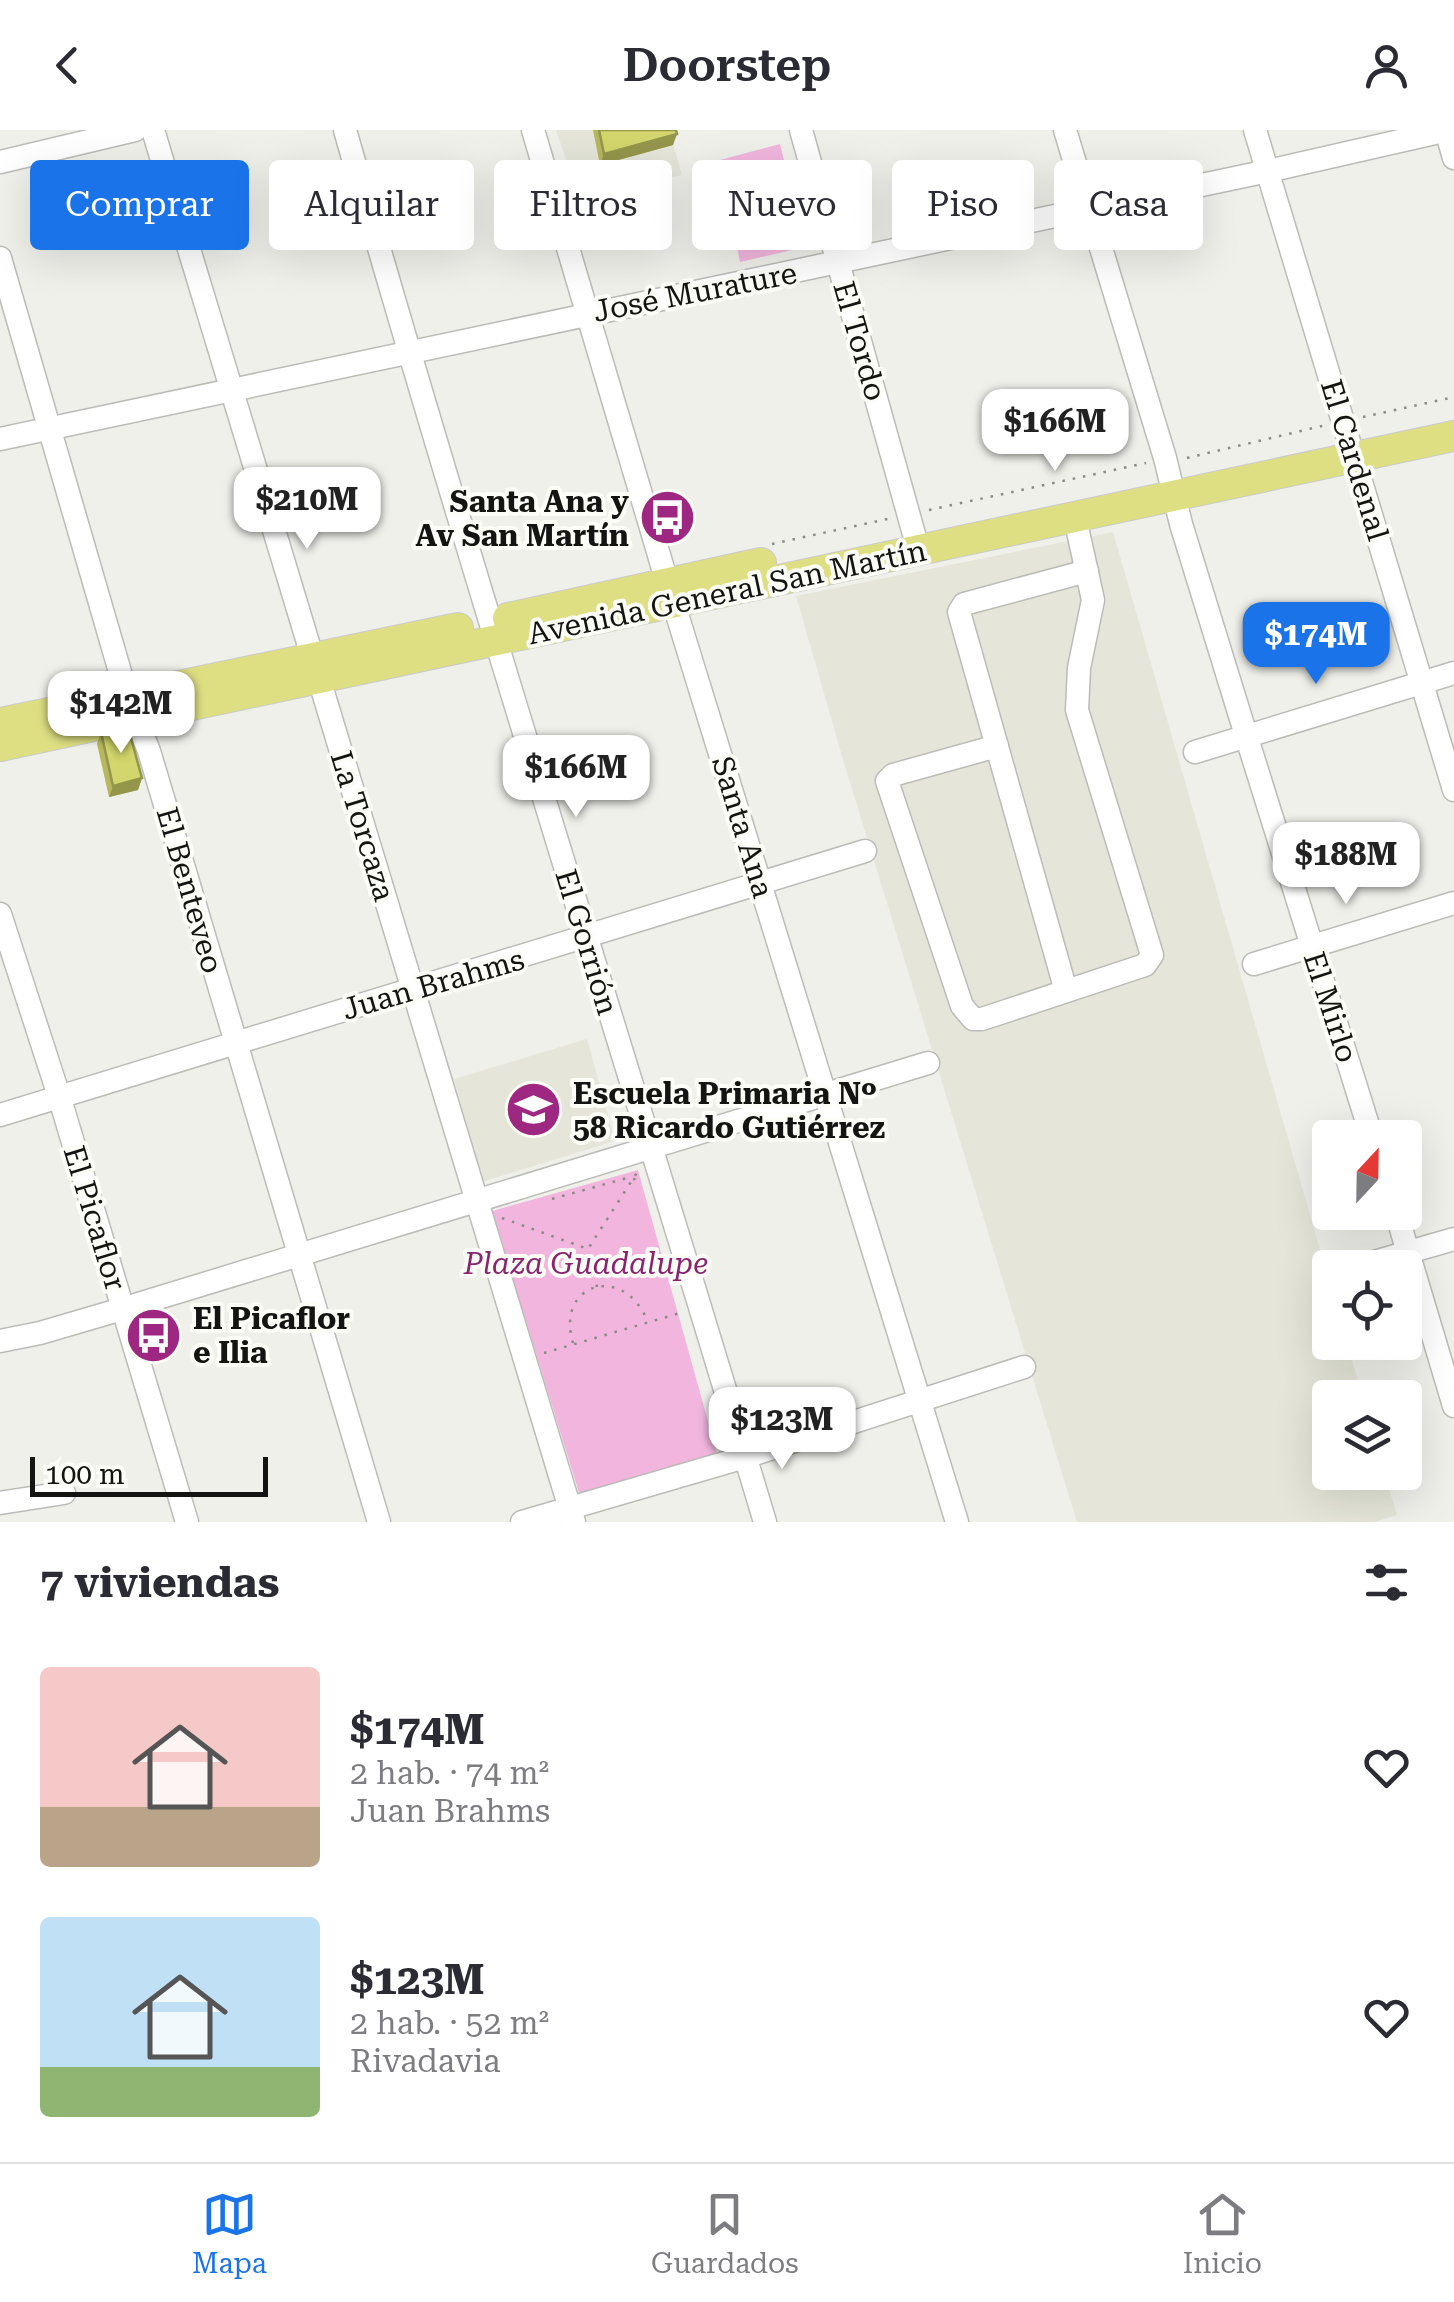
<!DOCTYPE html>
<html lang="es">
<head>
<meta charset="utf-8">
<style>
  body { margin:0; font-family:"Roboto Serif",serif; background:#f7f7f7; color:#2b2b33; height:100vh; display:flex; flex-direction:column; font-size:38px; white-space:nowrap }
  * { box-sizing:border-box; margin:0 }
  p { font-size:32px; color:#7c7c81 }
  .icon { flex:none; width:55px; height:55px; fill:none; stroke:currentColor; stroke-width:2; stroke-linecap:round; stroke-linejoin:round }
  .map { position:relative; height:1392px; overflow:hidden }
  .panel { display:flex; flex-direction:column; background:#fff; flex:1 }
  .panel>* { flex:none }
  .guide { position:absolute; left:30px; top:30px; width:1395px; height:90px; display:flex; gap:20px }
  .needle { width:65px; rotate:22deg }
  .fabs { position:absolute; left:1312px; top:990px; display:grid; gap:20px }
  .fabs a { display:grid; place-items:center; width:110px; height:110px; border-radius:10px; background:#fff; box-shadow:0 10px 40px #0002; font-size:50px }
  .scale { position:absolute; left:30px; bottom:25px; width:238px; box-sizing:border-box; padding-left:10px; border:5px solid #141412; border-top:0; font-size:28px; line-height:35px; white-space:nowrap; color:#141412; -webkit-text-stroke:8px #fcfdf7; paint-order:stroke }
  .price { position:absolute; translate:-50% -85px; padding:0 22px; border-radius:20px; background:#fff; color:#222; font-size:32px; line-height:65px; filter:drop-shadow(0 2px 5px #0008) }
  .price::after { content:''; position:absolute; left:50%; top:60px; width:30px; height:22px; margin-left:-15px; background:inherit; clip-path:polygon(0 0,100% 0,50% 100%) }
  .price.active { background:#1a73e8; color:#fff }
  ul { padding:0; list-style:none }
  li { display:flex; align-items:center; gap:30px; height:250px; padding:0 40px }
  li span { display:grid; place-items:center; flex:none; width:280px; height:200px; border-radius:10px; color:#555 }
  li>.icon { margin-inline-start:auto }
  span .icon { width:120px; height:120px; fill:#fffc; stroke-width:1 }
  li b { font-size:42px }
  h2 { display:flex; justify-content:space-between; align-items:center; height:120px; padding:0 40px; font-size:42px }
  .pill { padding:0 35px; border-radius:10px; background:#fff; box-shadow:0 10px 40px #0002; font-size:35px; line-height:90px }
  .pill.active { background:#1a73e8; color:#fff }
  header { display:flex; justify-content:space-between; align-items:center; height:130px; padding:0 40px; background:#fff; font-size:45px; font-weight:600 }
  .tab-bar { display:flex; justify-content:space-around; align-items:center; height:140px; border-top:2px solid #e1e1e2; background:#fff; font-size:28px; color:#7c7c81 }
  .tab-bar a { display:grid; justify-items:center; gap:5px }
  .tab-bar .active { color:#1a73e8 }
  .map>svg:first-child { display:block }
  .built { fill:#e5e6d9 }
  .green { fill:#f2b6de }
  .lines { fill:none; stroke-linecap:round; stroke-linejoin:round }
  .minor-casing { stroke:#bbbcb7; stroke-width:25 }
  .major-casing { stroke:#cbcbcb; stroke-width:32 }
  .path { stroke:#898a86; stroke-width:2.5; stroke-dasharray:2.5 8; stroke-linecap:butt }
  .minor { stroke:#fff; stroke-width:22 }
  .major { stroke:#dddf82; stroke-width:30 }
  .wall { fill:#b5b85d }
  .shaded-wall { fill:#94964c }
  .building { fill:#d3d66c; stroke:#94964c; stroke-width:2.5 }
  .labels { text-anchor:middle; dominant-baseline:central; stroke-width:8; stroke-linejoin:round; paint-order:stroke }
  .street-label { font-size:30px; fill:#141412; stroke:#fcfdf7 }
  .poi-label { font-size:30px; font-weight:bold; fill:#141412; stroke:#fcfdf7; text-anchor:start }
  .park-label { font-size:30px; font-style:italic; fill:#892470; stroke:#fcfdf7 }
</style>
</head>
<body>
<header><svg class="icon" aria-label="back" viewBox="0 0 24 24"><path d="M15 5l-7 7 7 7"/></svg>Doorstep<svg class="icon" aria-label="person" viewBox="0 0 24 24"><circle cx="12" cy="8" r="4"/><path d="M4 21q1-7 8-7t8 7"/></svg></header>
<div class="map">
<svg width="1454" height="1392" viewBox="0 0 1454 1392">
  <rect width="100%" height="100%" fill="#eff0ea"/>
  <g class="built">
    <path d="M556,0H669L682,45L579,68Z"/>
    <path d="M1113,402L1330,1154V1212L1347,1213L1363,1267L1330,1268V1342L1384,1343L1397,1385L1374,1392H1077L844,633L796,466Z"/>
    <path d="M587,909L615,1011L482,1052L454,949Z"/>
  </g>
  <g class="green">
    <path d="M780,14L805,117L740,132L720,30Z"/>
    <path d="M638,1040L718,1327L580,1366L492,1081Z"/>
  </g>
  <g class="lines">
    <defs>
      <g id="minor">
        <path d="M153,0L574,1392"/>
        <path d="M345,0C478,466 626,928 765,1392"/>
        <path d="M533,0L667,452L957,1392"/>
        <path d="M801,0L919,422"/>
        <path d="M1065,0L1165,328L1181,394L1246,605L1372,1008"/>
        <path d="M1255,0L1454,660"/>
        <path d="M1446,0L1454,28"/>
        <path d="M0,32L135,0"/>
        <path d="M0,128L127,566L149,621L379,1392"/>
        <path d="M0,309L1268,41L1448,0"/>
        <path d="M997,616L893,645L887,651L962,876L973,889H982L1145,835L1152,825L1077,580L1079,538L1093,470L1075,388"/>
        <path d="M1195,622L1454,543"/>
        <path d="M0,784L60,969L187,1392"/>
        <path d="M1254,834L1454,773"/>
        <path d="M1066,861L959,482L964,474L1087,441"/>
        <path d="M0,985L865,721"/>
        <path d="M1396,1082L1454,1276"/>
        <path d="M1353,1138L1454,1109"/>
        <path d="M0,1211L40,1203L122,1179L928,933"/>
        <path d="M0,1373L64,1363"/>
        <path d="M522,1392L745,1327L1024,1237"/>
      </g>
      <g id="major">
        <path d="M508,488L761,433"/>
        <path d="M0,593L458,498"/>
        <path d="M0,616L1454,306"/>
      </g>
    </defs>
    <use href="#minor" class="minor-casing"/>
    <use href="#major" class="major-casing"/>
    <g class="path">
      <path d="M1363,287L1454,267"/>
      <path d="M1187,328L1326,295"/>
      <path d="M929,380L1146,333"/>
      <path d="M772,414L892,388"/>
      <path d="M552,1069L627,1048L640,1050"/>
      <path d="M502,1088L588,1119"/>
      <path d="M597,1157L588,1119L638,1041"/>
      <path d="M573,1213C555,1153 623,1133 647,1190"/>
      <path d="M544,1223L680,1183"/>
    </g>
    <use href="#minor" class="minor"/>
    <use href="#major" class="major"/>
  </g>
  <g class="wall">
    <path d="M593,0H676L673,15L600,35Z"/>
    <path d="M101,602L142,648L138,660L109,667L97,614Z"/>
  </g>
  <g class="shaded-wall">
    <path d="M677,4L673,15L600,35L604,24Z"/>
    <path d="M142,648L138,660L109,667L113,656Z"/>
  </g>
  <g class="building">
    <path d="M599,0H676L677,4L604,24Z"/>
    <path d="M124,598L129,601L142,648L113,656L101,602Z"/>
  </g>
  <defs>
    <symbol id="bus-disc" viewBox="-11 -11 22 22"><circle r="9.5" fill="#9d2781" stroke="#fcfdf7"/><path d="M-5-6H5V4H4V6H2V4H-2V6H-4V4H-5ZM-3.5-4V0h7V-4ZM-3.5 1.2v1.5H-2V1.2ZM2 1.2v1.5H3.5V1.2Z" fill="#fff"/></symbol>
    <symbol id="school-disc" viewBox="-11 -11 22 22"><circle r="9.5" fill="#9d2781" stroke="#fcfdf7"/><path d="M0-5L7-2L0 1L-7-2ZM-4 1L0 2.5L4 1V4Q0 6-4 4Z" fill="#fff"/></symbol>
  </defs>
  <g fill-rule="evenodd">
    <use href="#bus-disc" x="636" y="356" width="63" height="63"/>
    <use href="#school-disc" x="502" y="948" width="63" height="63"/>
    <use href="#bus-disc" x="122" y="1174" width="63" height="63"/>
  </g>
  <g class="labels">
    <g class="street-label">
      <text transform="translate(695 162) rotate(-11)">José Murature</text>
      <text transform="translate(860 211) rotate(74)">El Tordo</text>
      <text transform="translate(1355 330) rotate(73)">El Cardenal</text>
      <text transform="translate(727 462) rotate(-12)">Avenida General San Martín</text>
      <text transform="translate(363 696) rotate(73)">La Torcaza</text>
      <text transform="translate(743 697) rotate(73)">Santa Ana</text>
      <text transform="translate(190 760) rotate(74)">El Benteveo</text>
      <text transform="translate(587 812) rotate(73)">El Gorrión</text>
      <text transform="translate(433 854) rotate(-16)">Juan Brahms</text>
      <text transform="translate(1331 877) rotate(72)">El Mirlo</text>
      <text transform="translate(95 1088) rotate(73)">El Picaflor</text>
    </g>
    <g class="poi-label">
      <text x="629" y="371" text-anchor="end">Santa Ana y<tspan x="629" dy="34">Av San Martín</tspan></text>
      <text x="573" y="963">Escuela Primaria Nº<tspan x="573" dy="34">58 Ricardo Gutiérrez</tspan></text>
      <text x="193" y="1188">El Picaflor<tspan x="193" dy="34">e Ilia</tspan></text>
    </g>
    <g class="park-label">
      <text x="586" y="1133">Plaza Guadalupe</text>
    </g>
  </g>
</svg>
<div class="fabs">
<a><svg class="needle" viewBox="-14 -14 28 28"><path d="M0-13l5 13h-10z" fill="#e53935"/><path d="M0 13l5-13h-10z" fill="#7c7c81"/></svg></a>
<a><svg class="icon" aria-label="locate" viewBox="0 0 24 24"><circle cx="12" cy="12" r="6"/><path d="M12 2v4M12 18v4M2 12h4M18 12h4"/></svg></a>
<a><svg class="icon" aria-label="layers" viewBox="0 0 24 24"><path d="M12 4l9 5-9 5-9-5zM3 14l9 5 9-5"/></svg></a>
</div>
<div class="scale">100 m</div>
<b class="price" style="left:1055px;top:344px">$166M</b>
<b class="price" style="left:307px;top:422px">$210M</b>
<b class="price active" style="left:1316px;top:557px">$174M</b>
<b class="price" style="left:121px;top:626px">$142M</b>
<b class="price" style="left:576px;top:690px">$166M</b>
<b class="price" style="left:1346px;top:777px">$188M</b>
<b class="price" style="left:782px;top:1342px">$123M</b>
<div class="guide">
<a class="pill active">Comprar</a>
<a class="pill">Alquilar</a>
<a class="pill">Filtros</a>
<a class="pill">Nuevo</a>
<a class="pill">Piso</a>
<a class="pill">Casa</a>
</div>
</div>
<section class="panel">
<h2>7 viviendas<svg class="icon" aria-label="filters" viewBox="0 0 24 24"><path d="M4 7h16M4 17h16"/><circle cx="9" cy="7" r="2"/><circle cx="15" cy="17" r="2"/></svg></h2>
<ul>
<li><span style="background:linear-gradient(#f6c9c9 70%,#b9a48a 0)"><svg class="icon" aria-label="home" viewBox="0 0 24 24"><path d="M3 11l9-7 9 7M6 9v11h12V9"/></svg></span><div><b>$174M</b><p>2 hab. · 74 m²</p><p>Juan Brahms</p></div><svg class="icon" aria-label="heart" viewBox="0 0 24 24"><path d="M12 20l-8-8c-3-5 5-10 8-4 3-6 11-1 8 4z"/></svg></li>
<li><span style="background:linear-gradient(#bfe0f5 75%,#8fb573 0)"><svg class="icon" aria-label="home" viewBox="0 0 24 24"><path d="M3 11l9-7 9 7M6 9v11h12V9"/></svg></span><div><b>$123M</b><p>2 hab. · 52 m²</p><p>Rivadavia</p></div><svg class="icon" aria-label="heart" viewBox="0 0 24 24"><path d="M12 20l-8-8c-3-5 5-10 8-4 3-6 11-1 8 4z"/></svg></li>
</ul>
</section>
<nav class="tab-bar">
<a class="active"><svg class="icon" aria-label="map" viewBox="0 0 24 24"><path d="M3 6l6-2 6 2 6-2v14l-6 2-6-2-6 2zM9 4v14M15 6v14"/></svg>Mapa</a>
<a><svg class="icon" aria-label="saved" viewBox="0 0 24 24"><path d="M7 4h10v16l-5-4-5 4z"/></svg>Guardados</a>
<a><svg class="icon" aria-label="home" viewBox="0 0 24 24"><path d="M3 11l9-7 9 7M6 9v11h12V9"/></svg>Inicio</a>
</nav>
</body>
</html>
